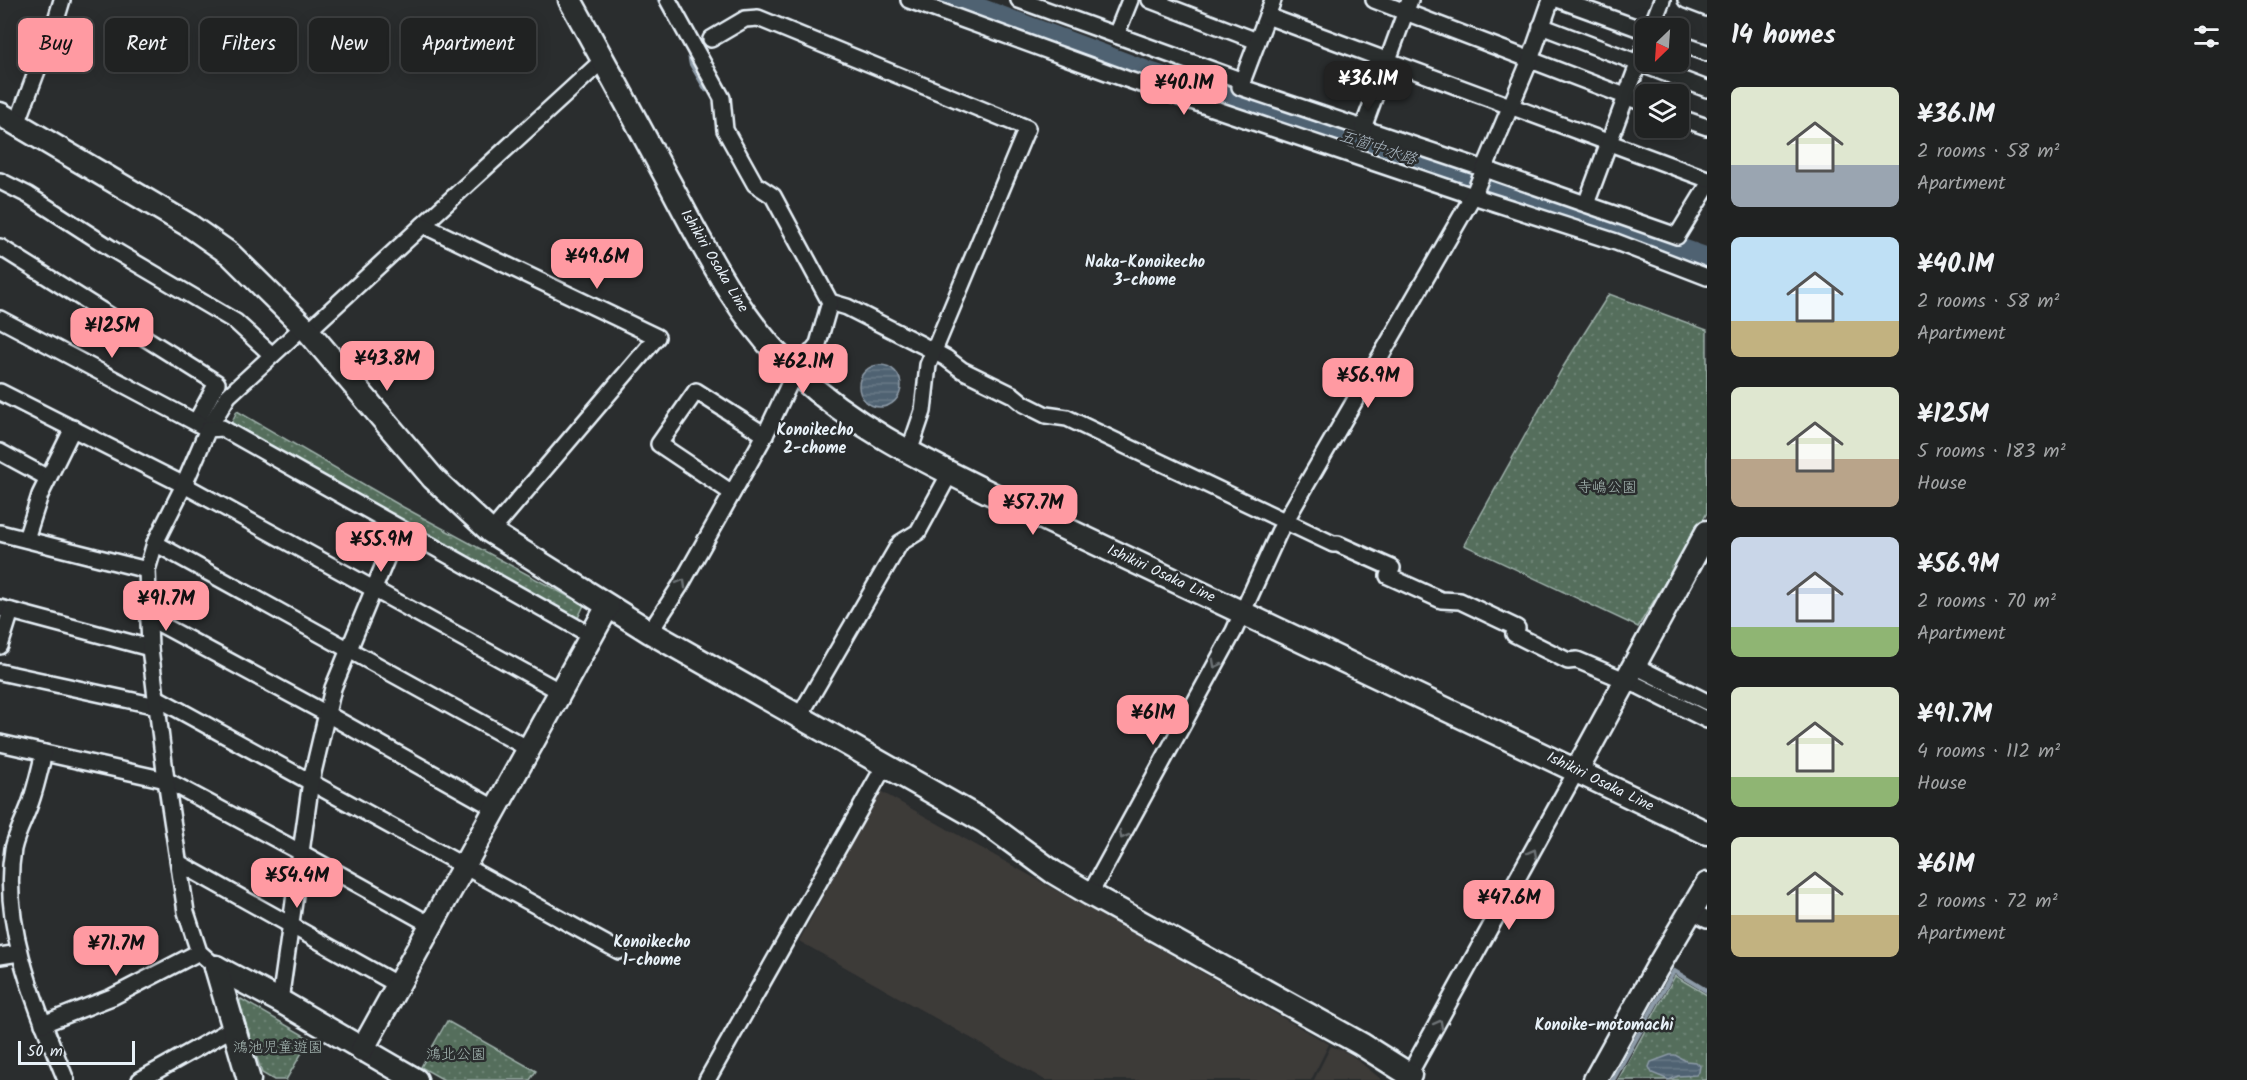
<!DOCTYPE html>
<html lang="en">
<head>
<meta charset="utf-8">
<style>
  body { margin:0; font-family:Kalam,"Klee One",sans-serif; background:#282a2a; color:#f1f3f6; height:100vh; display:flex; flex-direction:column; font-size:22px; white-space:nowrap }
  * { box-sizing:border-box; margin:0 }
  p { font-size:20px; color:#a2a4a5 }
  .icon { flex:none; width:33px; height:33px; fill:none; stroke:currentColor; stroke-width:2; stroke-linecap:round; stroke-linejoin:round }
  .map { position:relative; flex:1; overflow:hidden }
  .drawer { display:flex; flex-direction:column; background:#202222; width:540px }
  .drawer>* { flex:none }
  .guide { position:absolute; left:18px; top:18px; width:570px; height:54px; display:flex; gap:12px }
  .needle { width:39px; rotate:205deg }
  .buttons { position:absolute; left:1635px; top:18px; display:grid; gap:12px }
  .buttons a { display:grid; place-items:center; width:54px; height:54px; border-radius:9px; background:#202222; box-shadow:0 3px 15px #0003,0 0 0 2px #3d3f40; font-size:30px }
  .scale { position:absolute; left:18px; bottom:15px; width:117px; box-sizing:border-box; padding-left:6px; border:3px solid #e8f1f8; border-top:0; font-size:16px; line-height:21px; white-space:nowrap; color:#e8f1f8; -webkit-text-stroke:4px #2a2d2e; paint-order:stroke }
  .price { position:absolute; translate:-50% -51px; padding:0 14px; border-radius:12px; background:#ff9aa2; color:#111; font-size:20px; line-height:39px; filter:drop-shadow(0 2px 3px #0008) }
  .price::after { content:''; position:absolute; left:50%; top:36px; width:18px; height:14px; margin-left:-9px; background:inherit; clip-path:polygon(0 0,100% 0,50% 100%) }
  .price.active { background:#222; color:#fff }
  ul { padding:0; list-style:none }
  li { display:flex; align-items:center; gap:18px; height:150px; padding:0 24px }
  li span { display:grid; place-items:center; flex:none; width:168px; height:120px; border-radius:9px; color:#555 }
  li>.icon { margin-inline-start:auto }
  span .icon { width:72px; height:72px; fill:#fffc; stroke-width:1 }
  li b { font-size:26px }
  h2 { display:flex; justify-content:space-between; align-items:center; height:72px; padding:0 24px; font-size:26px }
  .chip { padding:0 21px; border-radius:9px; background:#202222; box-shadow:0 3px 15px #0003,0 0 0 2px #3d3f40; font-size:21px; line-height:54px }
  .chip.active { background:#ff9aa2; color:#111 }
  main { display:flex; flex:1; min-height:0 }
  .map>svg:first-child { display:block }
  .built { fill:#3d3a38 }
  .green { fill:url(#green-dots); stroke:#9eb0aa; stroke-width:1.5 }
  .water { fill:url(#water-rules); stroke:#8d9ba8; stroke-width:1.5 }
  .lines { fill:none; stroke-linecap:round; stroke-linejoin:round }
  .stream { stroke:#8d9ba8; stroke-width:4.5 }
  .river { stroke:#506272; stroke-width:28 }
  .street-casing { stroke:#e8f1f8; stroke-width:20 }
  .secondary-casing { stroke:#e8f1f8; stroke-width:27 }
  .street { stroke:#2a2d2e; stroke-width:15 }
  .secondary { stroke:#2a2d2e; stroke-width:22 }
  .oneway { stroke:#6c7275 }
  .labels { text-anchor:middle; dominant-baseline:central; stroke-width:5; stroke-linejoin:round; paint-order:stroke }
  .street-label { font-size:15px; fill:#e8f1f8; stroke:#2a2d2e }
  .park-label { font-size:15px; fill:#a5b6b2; stroke:#2a2d2e }
  .water-label { font-size:16px; font-style:italic; fill:#abb8c2; stroke:#2a2d2e }
  .neighbourhood-label { font-size:16px; font-weight:bold; fill:#e8f1f8; stroke:#2a2d2e }
</style>
</head>
<body>
<main>
<div class="map">
<svg width="1707" height="1080" viewBox="0 0 1707 1080">
  <defs>
    <pattern id="green-dots" width="8" height="8" patternUnits="userSpaceOnUse" patternTransform="scale(1.5)"><rect width="8" height="8" fill="#546e5c"/><path d="M2 2h.1M6 6h.1" fill="none" stroke="#6d8374" stroke-width="1.8" stroke-linecap="round"/></pattern>
    <pattern id="water-rules" width="6" height="5" patternUnits="userSpaceOnUse" patternTransform="scale(1.5)"><rect width="6" height="5" fill="#506272"/><path d="M0 2.5h6" fill="none" stroke="#697987"/></pattern>
  </defs>
  <rect width="100%" height="100%" fill="#2a2d2e"/>
  <filter id="ink" filterUnits="userSpaceOnUse"><feTurbulence type="fractalNoise" baseFrequency=".0167" numOctaves="2"/><feDisplacementMap in="SourceGraphic" scale="12" xChannelSelector="R" yChannelSelector="G"/><feConvolveMatrix kernelMatrix="1 2 1 2 8 2 1 2 1" color-interpolation-filters="sRGB"/></filter>
  <g filter="url(#ink)">
    <g class="built">
      <path d="M880,791L1329,1044L1311,1080H1045L799,941Z"/>
      <path d="M1331,1046L1350,1054L1382,1080H1314Z"/>
    </g>
    <g class="green">
      <path d="M1609,294L1707,330V513L1638,627L1464,545L1563,367Z"/>
      <path d="M237,411L403,507L584,605L577,620L229,428Z"/>
      <path d="M1675,976L1707,995V1080H1618Z"/>
      <path d="M241,999L310,1039L286,1080H274L262,1073L239,1003Z"/>
      <path d="M447,1021L536,1071L530,1080H444L421,1067Z"/>
    </g>
    <g class="water">
      <circle cx="880" cy="386" r="21"/>
      <path d="M1670,1055H1675L1686,1061L1696,1062L1700,1066L1699,1072L1696,1075L1678,1076L1669,1080L1652,1073L1649,1067L1651,1062Z"/>
    </g>
    <g class="lines">
      <g class="stream">
        <path d="M659,0L689,53L691,64L706,90"/>
        <path d="M1613,1080L1674,971L1707,991"/>
      </g>
      <path class="river" d="M947,0L1149,76L1464,176L1707,262"/>
      <defs>
        <g id="street">
          <path d="M668,0L722,98L725,130L755,184L773,196L830,302L847,307L922,345L946,358L962,370L1013,395L1024,404L1046,415L1067,418L1333,544H1338L1392,568L1388,576L1441,600L1460,601L1517,628L1514,634L1568,661L1577,660L1639,686L1707,720"/>
          <path d="M909,0L1126,79L1473,196L1616,242L1707,277"/>
          <path d="M1019,0L1243,81"/>
          <path d="M1150,0L1257,41"/>
          <path d="M1273,0L1240,87L1485,169L1677,236L1707,187"/>
          <path d="M1374,0L1646,104"/>
          <path d="M1560,0L1646,31"/>
          <path d="M1686,0L1707,8"/>
          <path d="M1267,16L1707,179"/>
          <path d="M1541,26L1707,89"/>
          <path d="M1651,28L1662,0"/>
          <path d="M1116,35L1130,0"/>
          <path d="M711,39L745,19L758,18L1027,128L928,365L923,411L909,452"/>
          <path d="M1678,43L1707,53"/>
          <path d="M1678,117L1707,127"/>
          <path d="M17,124L56,20L62,0"/>
          <path d="M1363,128L1410,0"/>
          <path d="M0,181L28,195L112,249L236,322L272,355"/>
          <path d="M1586,204L1646,43"/>
          <path d="M423,225L603,60"/>
          <path d="M0,247L217,383L196,422"/>
          <path d="M0,319L208,429L228,396L304,326"/>
          <path d="M308,331L423,225L657,337L491,532"/>
          <path d="M0,392L184,485L561,692"/>
          <path d="M0,452L48,478"/>
          <path d="M732,493L659,444L696,391L765,435"/>
          <path d="M0,533L147,570"/>
          <path d="M26,539L40,495L73,428"/>
          <path d="M155,543L529,749"/>
          <path d="M0,608L150,648"/>
          <path d="M149,618L327,714L496,809"/>
          <path d="M650,632L680,586L765,435L795,372L818,344L830,302"/>
          <path d="M0,646L11,611"/>
          <path d="M1633,665L1707,702"/>
          <path d="M0,672L157,706"/>
          <path d="M157,698L619,951"/>
          <path d="M799,717L900,543L918,532L950,473"/>
          <path d="M0,743L166,780L300,852L431,925"/>
          <path d="M44,753C40,768 37,783 32,798C27,815 17,831 13,849C0,927 38,1010 66,1080"/>
          <path d="M179,863L398,985"/>
          <path d="M1090,894L1234,631L1279,532L1473,196L1530,60L1551,0"/>
          <path d="M1692,911L1707,919"/>
          <path d="M0,956L19,953"/>
          <path d="M216,967L199,952L186,912L166,780L150,648L147,570L155,543L184,485L208,429L222,428L592,636"/>
          <path d="M280,1001L311,781L333,688L399,528"/>
          <path d="M43,1024L112,997L199,952"/>
          <path d="M140,1080L233,1028"/>
          <path d="M707,1080L885,765"/>
          <path d="M1406,1080L1577,770"/>
        </g>
        <g id="secondary">
          <path d="M570,0C604,61 637,123 670,184C705,250 740,321 796,373C856,428 919,458 992,494L1707,833"/>
          <path d="M0,114L190,226L230,254L308,331L433,478L491,532L650,632L985,822L1053,872L1090,894L1361,1044L1410,1075"/>
          <path d="M1577,770L1707,532"/>
          <path d="M216,967L280,1001L416,1080"/>
          <path d="M216,967L249,1080"/>
          <path d="M362,1050L608,606"/>
          <path d="M1595,1080L1657,968L1707,884"/>
        </g>
      </defs>
      <use href="#street" class="street-casing"/>
      <use href="#secondary" class="secondary-casing"/>
      <use href="#street" class="street"/>
      <use href="#secondary" class="secondary"/>
    </g>
    <defs><path id="oneway-chevron" d="M-2-3.5L2.5 0L-2 3.5" fill="none" stroke-width="1.6" stroke-linecap="round" stroke-linejoin="round" transform="scale(1.5)"/></defs>
    <g class="oneway">
      <use href="#oneway-chevron" transform="translate(682 583) rotate(-60)"/>
      <use href="#oneway-chevron" transform="translate(1216 664) rotate(119)"/>
      <use href="#oneway-chevron" transform="translate(1123 835) rotate(119)"/>
      <use href="#oneway-chevron" transform="translate(1533 853) rotate(-61)"/>
      <use href="#oneway-chevron" transform="translate(1439 1024) rotate(-61)"/>
    </g>
  </g>
  <g class="labels">
    <g class="street-label">
      <text transform="translate(714 261) rotate(59)">Ishikiri Osaka Line</text>
      <text transform="translate(1161 574) rotate(25)">Ishikiri Osaka Line</text>
      <text transform="translate(1600 782) rotate(26)">Ishikiri Osaka Line</text>
    </g>
    <g class="park-label">
      <text x="1607" y="488">寺嶋公園</text>
      <text x="278" y="1048">鴻池児童遊園</text>
      <text x="456" y="1055">鴻北公園</text>
    </g>
    <g class="water-label">
      <text transform="translate(1378 148) rotate(18)">五箇中水路</text>
    </g>
    <g class="neighbourhood-label">
      <text x="1145" y="262">Naka-Konoikecho<tspan x="1145" dy="18">3-chome</tspan></text>
      <text x="815" y="430">Konoikecho<tspan x="815" dy="18">2-chome</tspan></text>
      <text x="652" y="942">Konoikecho<tspan x="652" dy="18">1-chome</tspan></text>
      <text x="1604" y="1025">Konoike-motomachi</text>
    </g>
  </g>
</svg>
<div class="buttons">
<a><svg class="needle" viewBox="-14 -14 28 28"><path d="M0-13l5 13h-10z" fill="#e53935"/><path d="M0 13l5-13h-10z" fill="#a2a4a5"/></svg></a>
<a><svg class="icon" aria-label="layers" viewBox="0 0 24 24"><path d="M12 4l9 5-9 5-9-5zM3 14l9 5 9-5"/></svg></a>
</div>
<div class="scale">50 m</div>
<b class="price active" style="left:1368px;top:112px">¥36.1M</b>
<b class="price" style="left:1184px;top:116px">¥40.1M</b>
<b class="price" style="left:597px;top:290px">¥49.6M</b>
<b class="price" style="left:112px;top:359px">¥125M</b>
<b class="price" style="left:387px;top:392px">¥43.8M</b>
<b class="price" style="left:803px;top:395px">¥62.1M</b>
<b class="price" style="left:1368px;top:409px">¥56.9M</b>
<b class="price" style="left:1033px;top:536px">¥57.7M</b>
<b class="price" style="left:381px;top:573px">¥55.9M</b>
<b class="price" style="left:166px;top:632px">¥91.7M</b>
<b class="price" style="left:1153px;top:746px">¥61M</b>
<b class="price" style="left:297px;top:909px">¥54.4M</b>
<b class="price" style="left:1509px;top:931px">¥47.6M</b>
<b class="price" style="left:116px;top:977px">¥71.7M</b>
<div class="guide">
<a class="chip active">Buy</a>
<a class="chip">Rent</a>
<a class="chip">Filters</a>
<a class="chip">New</a>
<a class="chip">Apartment</a>
</div>
</div>
<section class="drawer">
<h2>14 homes<svg class="icon" aria-label="filters" viewBox="0 0 24 24"><path d="M4 7h16M4 17h16"/><circle cx="9" cy="7" r="2"/><circle cx="15" cy="17" r="2"/></svg></h2>
<ul>
<li><span style="background:linear-gradient(#dfe7d0 65%,#9aa5b1 0)"><svg class="icon" aria-label="home" viewBox="0 0 24 24"><path d="M3 11l9-7 9 7M6 9v11h12V9"/></svg></span><div><b>¥36.1M</b><p>2 rooms · 58 m²</p><p>Apartment</p></div></li>
<li><span style="background:linear-gradient(#bfe0f5 70%,#c2b280 0)"><svg class="icon" aria-label="home" viewBox="0 0 24 24"><path d="M3 11l9-7 9 7M6 9v11h12V9"/></svg></span><div><b>¥40.1M</b><p>2 rooms · 58 m²</p><p>Apartment</p></div></li>
<li><span style="background:linear-gradient(#dfe7d0 60%,#b9a48a 0)"><svg class="icon" aria-label="home" viewBox="0 0 24 24"><path d="M3 11l9-7 9 7M6 9v11h12V9"/></svg></span><div><b>¥125M</b><p>5 rooms · 183 m²</p><p>House</p></div></li>
<li><span style="background:linear-gradient(#c9d6e8 75%,#8fb573 0)"><svg class="icon" aria-label="home" viewBox="0 0 24 24"><path d="M3 11l9-7 9 7M6 9v11h12V9"/></svg></span><div><b>¥56.9M</b><p>2 rooms · 70 m²</p><p>Apartment</p></div></li>
<li><span style="background:linear-gradient(#dfe7d0 75%,#8fb573 0)"><svg class="icon" aria-label="home" viewBox="0 0 24 24"><path d="M3 11l9-7 9 7M6 9v11h12V9"/></svg></span><div><b>¥91.7M</b><p>4 rooms · 112 m²</p><p>House</p></div></li>
<li><span style="background:linear-gradient(#dfe7d0 65%,#c2b280 0)"><svg class="icon" aria-label="home" viewBox="0 0 24 24"><path d="M3 11l9-7 9 7M6 9v11h12V9"/></svg></span><div><b>¥61M</b><p>2 rooms · 72 m²</p><p>Apartment</p></div></li>
</ul>
</section>
</main>
</body>
</html>
